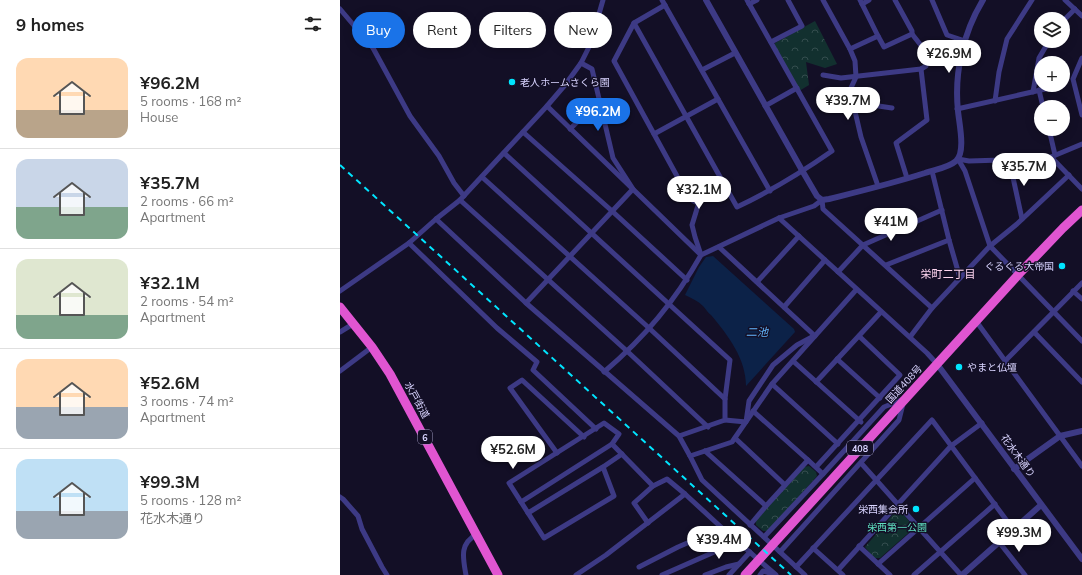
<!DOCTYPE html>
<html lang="en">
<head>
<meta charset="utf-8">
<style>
  body { margin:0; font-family:Mulish,"Noto Sans JP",sans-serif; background:#f6f6f6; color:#222; height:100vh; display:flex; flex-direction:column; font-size:15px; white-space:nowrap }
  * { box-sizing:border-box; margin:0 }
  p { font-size:13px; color:#767676 }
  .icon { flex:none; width:22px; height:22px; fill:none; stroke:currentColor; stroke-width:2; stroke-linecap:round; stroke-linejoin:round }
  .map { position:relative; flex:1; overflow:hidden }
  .panel { display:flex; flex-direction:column; background:#fff; width:340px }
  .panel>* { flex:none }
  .top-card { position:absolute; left:12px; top:12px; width:380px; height:36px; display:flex; gap:8px }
  .tools { position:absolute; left:694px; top:12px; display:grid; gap:8px }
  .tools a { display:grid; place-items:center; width:36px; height:36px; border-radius:50%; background:#fff; box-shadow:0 2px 10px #0003; font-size:20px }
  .price { position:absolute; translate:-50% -34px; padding:0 9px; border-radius:14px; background:#fff; color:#222; font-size:13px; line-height:26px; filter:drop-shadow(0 1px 2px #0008) }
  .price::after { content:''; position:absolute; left:50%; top:24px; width:12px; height:9px; margin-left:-6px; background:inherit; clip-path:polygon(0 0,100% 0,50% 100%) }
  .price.active { background:#1a73e8; color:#fff }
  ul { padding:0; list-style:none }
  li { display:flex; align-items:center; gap:12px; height:100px; padding:0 16px }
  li+li { border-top:1px solid #e0e0e0 }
  li span { display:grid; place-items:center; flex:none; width:112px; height:80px; border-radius:12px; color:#555 }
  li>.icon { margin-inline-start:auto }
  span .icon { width:48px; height:48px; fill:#fffc; stroke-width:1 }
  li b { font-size:17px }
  h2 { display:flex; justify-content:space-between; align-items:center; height:48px; padding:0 16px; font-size:17px }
  .pill { padding:0 14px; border-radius:18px; background:#fff; box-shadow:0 2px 10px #0003; font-size:14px; line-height:36px }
  .pill.active { background:#1a73e8; color:#fff }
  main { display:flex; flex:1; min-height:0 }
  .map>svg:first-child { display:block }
  .park { fill:url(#park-crowns) }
  .water { fill:#0c2248 }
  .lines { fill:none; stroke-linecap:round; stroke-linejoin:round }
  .minor { stroke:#3d3a85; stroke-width:5 }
  .tertiary { stroke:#3d3a85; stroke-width:6 }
  .trunk { stroke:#e055d1; stroke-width:9 }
  .rail { stroke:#00e5ff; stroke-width:2; stroke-dasharray:6 5; stroke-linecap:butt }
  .poi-dot { fill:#00e5ff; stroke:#130f26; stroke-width:1.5 }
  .labels { text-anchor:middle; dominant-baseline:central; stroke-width:3; stroke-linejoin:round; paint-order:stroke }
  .shield { fill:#130f26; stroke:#9e99be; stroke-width:1 }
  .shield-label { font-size:9px; font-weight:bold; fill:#d9d4ff }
  .poi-label { font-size:10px; fill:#d9d4ff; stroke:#130f26; text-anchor:start }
  .street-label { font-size:10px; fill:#d9d4ff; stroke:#130f26 }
  .park-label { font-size:10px; fill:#5fe0c0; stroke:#130f26 }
  .neighbourhood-label { font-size:11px; fill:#ffd6f0; stroke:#130f26 }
  .water-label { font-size:11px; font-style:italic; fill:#62b6ff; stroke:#130f26 }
</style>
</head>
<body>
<main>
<section class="panel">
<h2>9 homes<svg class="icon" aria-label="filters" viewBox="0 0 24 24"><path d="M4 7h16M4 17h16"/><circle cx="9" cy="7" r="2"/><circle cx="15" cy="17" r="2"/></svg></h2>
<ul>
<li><span style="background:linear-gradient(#ffd9b3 65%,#b9a48a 0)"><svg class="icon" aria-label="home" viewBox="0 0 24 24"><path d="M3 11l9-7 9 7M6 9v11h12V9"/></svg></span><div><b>¥96.2M</b><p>5 rooms · 168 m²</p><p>House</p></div></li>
<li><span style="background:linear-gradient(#c9d6e8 60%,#7fa58c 0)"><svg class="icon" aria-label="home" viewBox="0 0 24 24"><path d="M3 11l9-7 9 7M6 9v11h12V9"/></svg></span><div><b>¥35.7M</b><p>2 rooms · 66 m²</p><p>Apartment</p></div></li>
<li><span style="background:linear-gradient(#dfe7d0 70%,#7fa58c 0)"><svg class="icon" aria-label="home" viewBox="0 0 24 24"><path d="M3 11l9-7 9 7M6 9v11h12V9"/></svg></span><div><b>¥32.1M</b><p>2 rooms · 54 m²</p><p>Apartment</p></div></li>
<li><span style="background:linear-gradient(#ffd9b3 60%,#9aa5b1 0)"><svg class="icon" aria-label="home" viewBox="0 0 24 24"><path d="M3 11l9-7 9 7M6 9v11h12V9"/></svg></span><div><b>¥52.6M</b><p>3 rooms · 74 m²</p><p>Apartment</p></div></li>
<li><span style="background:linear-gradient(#bfe0f5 65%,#9aa5b1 0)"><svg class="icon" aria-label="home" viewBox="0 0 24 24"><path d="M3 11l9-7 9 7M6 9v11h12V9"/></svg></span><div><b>¥99.3M</b><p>5 rooms · 128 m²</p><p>花水木通り</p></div></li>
</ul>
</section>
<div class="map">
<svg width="742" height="575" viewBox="0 0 742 575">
  <defs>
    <pattern id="park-crowns" width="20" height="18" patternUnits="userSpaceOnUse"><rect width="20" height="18" fill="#12302f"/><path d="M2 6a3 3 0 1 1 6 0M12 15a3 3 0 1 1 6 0" fill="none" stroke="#344d4e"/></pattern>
  </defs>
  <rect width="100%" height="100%" fill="#130f26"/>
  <g class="park">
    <path d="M475,21L497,64L485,68L466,62L469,85L459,91L434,47L435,43Z"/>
    <path d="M469,466L476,472L477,476L429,531H423L416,525V520L464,467Z"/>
    <path d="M560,510L573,526V529L540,558H534L525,547L556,511Z"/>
  </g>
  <path class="water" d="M373,256L454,329L455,332L406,386C406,359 388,335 371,315C368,313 366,309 363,306C358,301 351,298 345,295L359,267L366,257Z"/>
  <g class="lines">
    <g class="minor">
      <path d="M322,0L430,191"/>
      <path d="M483,0L510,49L515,61L516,77L510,90L521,137L538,186"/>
      <path d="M520,0L538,36"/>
      <path d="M592,0L607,35L625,41"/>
      <path d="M725,0L742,16"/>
      <path d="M409,4L417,0"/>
      <path d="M522,4L529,0"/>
      <path d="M325,5L294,23L274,61L349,198L355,202L384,184L397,207C431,191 462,172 492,151L407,0"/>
      <path d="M0,9L33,48L70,116L99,156L114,183L124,196"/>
      <path d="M723,21L735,9"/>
      <path d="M294,23L384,184"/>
      <path d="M431,42L462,26L448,0"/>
      <path d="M510,49L538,36L544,47L572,34V31L555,0"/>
      <path d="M742,58L733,79L742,115"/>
      <path d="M362,70L395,53"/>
      <path d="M483,75L501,78L581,69L586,66L587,53L572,34"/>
      <path d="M699,90L703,107"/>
      <path d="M693,92L699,58L709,41"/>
      <path d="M655,101L659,72L667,39L692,0"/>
      <path d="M207,106L361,255L439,218L474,206L482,200"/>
      <path d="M425,106L457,88"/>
      <path d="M514,106L525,104L552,108"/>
      <path d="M617,109L723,85"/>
      <path d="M230,129L260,100"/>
      <path d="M709,129L715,155"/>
      <path d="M183,132L272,211L347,280"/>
      <path d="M314,134L378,99"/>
      <path d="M164,153L390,360L385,399V420L339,436"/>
      <path d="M711,157L742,189"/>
      <path d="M618,159L625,171L650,246L742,341"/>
      <path d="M618,159L629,161L693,159L711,157L742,144"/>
      <path d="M669,159L682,219"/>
      <path d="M592,171L609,240L620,278"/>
      <path d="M142,177L309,328L385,399"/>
      <path d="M567,178L556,143L587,120L581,69"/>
      <path d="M120,200L288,352L368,427"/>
      <path d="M482,200L483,209L592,308"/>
      <path d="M439,218L587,353L597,364"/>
      <path d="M96,219L186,303L339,436L350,456L362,480L465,575"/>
      <path d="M69,243L157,328L197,362L193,370L256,429"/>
      <path d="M379,247L475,336"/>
      <path d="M546,265L609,240"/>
      <path d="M498,272L523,245L602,210"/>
      <path d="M417,282L459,236"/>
      <path d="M0,291L69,243L96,219L120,200L207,106L225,85L241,63L250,45L263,0"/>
      <path d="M733,291L742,299"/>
      <path d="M186,303L293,189L273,158L252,69L241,63"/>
      <path d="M444,307L485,260"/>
      <path d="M636,321L742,466"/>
      <path d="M0,332L13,324"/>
      <path d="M694,332L742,382"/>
      <path d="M570,337L592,308L650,246L677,224L729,175"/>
      <path d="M497,359L540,398"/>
      <path d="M453,361L521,422"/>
      <path d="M665,361L742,283"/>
      <path d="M0,371L32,347"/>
      <path d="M264,372C305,337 335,301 361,255L355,237L352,225L360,199"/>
      <path d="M476,382L541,312"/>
      <path d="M432,384L498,444"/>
      <path d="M413,411L468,460"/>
      <path d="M385,420L406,422L409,401L433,365L457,345L472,337"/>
      <path d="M395,438L445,485"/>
      <path d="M365,451L426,506L468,460L483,474L544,407L561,400"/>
      <path d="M217,453L170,388L182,380L244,437"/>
      <path d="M350,456L392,442L432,384L516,290"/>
      <path d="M521,463L621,575"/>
      <path d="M263,467L274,496L204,538L169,483L264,423L279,434L272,444L313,486L327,479L345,494L382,528L436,575"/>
      <path d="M476,467L560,375L519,336"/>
      <path d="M0,497L3,499L18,516L22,529L42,567L47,575"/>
      <path d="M181,502L272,444"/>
      <path d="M188,513L263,467L282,454"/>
      <path d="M308,523L294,503L313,486"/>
      <path d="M410,525L426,506"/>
      <path d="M424,537L483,474"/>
      <path d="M659,542L685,575"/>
      <path d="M519,546L550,575"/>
      <path d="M473,548L503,575"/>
      <path d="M440,552L559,420L563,404"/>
      <path d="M538,564L635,478"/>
      <path d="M299,567L338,547L382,528"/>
      <path d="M456,567L592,420L673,529"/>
      <path d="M498,570L611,446L642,423"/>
      <path d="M126,575C123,558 119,544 137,534"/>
      <path d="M236,575L266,555L345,494"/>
      <path d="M322,575L397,542"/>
      <path d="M365,575L386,567L399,564"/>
      <path d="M389,575L410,552"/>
      <path d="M420,575L423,571L433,574"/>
      <path d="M574,575L655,504"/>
    </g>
    <g class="tertiary">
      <path d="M366,0L463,172L477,196L482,200L489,199C521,191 554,183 585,173C596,169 608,168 616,161C626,152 619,123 618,111C614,73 623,33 643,0"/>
      <path d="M597,364L742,559"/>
      <path d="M674,469L720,436L742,431"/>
      <path d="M622,575L701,505"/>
    </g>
    <g class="trunk">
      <path d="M0,307L32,347L50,374L158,575"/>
      <path d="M405,575L678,275L723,228L742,210"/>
    </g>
    <path class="rail" d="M0,165L451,575"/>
  </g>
  <g class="poi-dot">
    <circle cx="172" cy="82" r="4"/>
    <circle cx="722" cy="266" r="4"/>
    <circle cx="619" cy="367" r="4"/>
    <circle cx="576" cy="509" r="4"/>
  </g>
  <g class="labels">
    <g class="shield">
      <rect x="78" y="430" width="14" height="14" rx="3"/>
      <rect x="507" y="441" width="26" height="14" rx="3"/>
    </g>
    <g class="shield-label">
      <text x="85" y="437">6</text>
      <text x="520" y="448">408</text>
    </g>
    <g class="poi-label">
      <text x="180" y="82">老人ホームさくら園</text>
      <text x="714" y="266" text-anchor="end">ぐるぐる大帝国</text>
      <text x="627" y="367">やまと仏壇</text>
      <text x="568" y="509" text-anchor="end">栄西集会所</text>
    </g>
    <g class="street-label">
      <text transform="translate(564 384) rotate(-47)">国道408号</text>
      <text transform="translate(77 400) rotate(61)">水戸街道</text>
      <text transform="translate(678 456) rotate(54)">花水木通り</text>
    </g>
    <g class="park-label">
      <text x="557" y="527">栄西第一公園</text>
    </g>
    <g class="neighbourhood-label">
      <text x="608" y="274">栄町二丁目</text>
    </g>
    <g class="water-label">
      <text x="417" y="332">二池</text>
    </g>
  </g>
</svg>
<div class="tools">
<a><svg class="icon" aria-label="layers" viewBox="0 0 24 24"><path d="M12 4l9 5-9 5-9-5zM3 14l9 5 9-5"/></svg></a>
<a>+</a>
<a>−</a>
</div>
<b class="price" style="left:609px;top:74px">¥26.9M</b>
<b class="price" style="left:508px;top:121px">¥39.7M</b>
<b class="price active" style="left:258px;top:132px">¥96.2M</b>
<b class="price" style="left:684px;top:187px">¥35.7M</b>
<b class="price" style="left:359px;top:210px">¥32.1M</b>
<b class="price" style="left:551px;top:242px">¥41M</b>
<b class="price" style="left:173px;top:470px">¥52.6M</b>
<b class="price" style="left:679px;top:553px">¥99.3M</b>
<b class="price" style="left:379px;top:560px">¥39.4M</b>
<div class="top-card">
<a class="pill active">Buy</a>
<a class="pill">Rent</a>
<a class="pill">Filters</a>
<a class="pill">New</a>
</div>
</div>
</main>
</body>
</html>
